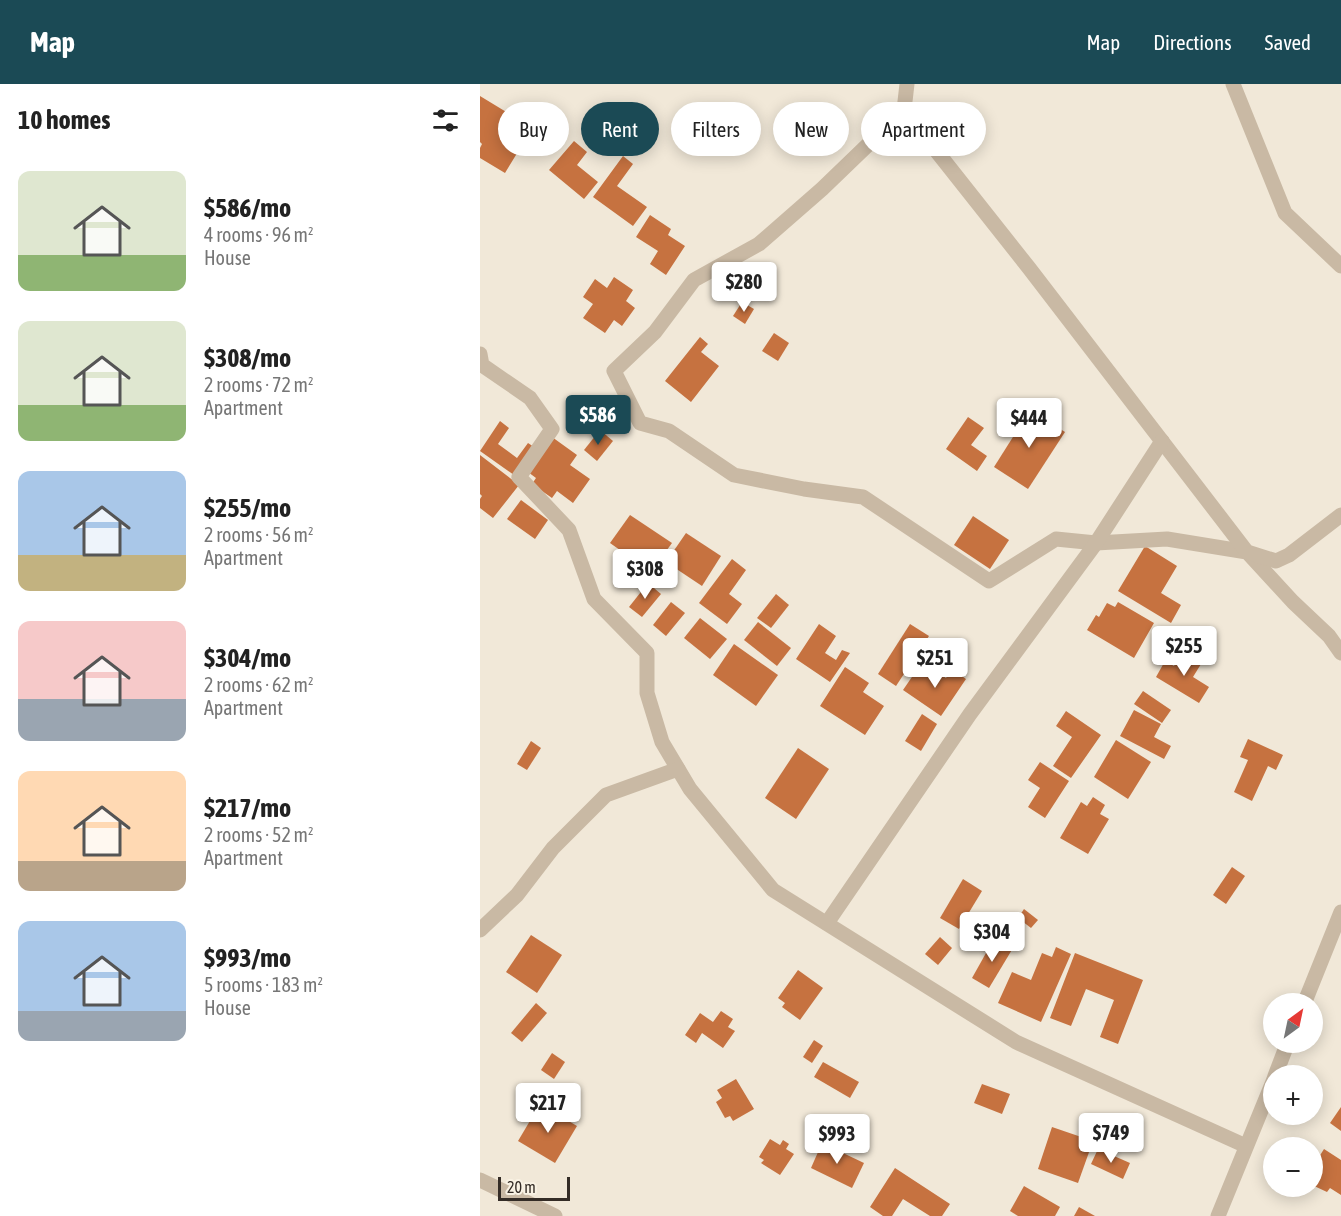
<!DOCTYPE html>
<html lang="en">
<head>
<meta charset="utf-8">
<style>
  body { margin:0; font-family:"Asap Condensed",sans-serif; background:#f2f2f2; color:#222; height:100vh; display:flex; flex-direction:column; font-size:22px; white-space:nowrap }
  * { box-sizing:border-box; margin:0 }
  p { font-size:20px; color:#767676 }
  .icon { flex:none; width:33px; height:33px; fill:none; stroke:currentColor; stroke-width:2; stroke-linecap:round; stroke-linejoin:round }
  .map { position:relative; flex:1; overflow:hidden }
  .side { display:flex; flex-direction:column; background:#fff; width:480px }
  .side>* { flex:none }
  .guide { position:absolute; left:18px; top:18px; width:570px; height:54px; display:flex; gap:12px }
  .needle { width:39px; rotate:33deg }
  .controls { position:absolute; left:783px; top:909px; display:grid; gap:12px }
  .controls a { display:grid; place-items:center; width:60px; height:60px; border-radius:50%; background:#fff; box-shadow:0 3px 15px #0003; font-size:30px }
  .scale { position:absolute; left:18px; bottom:15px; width:72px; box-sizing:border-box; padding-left:6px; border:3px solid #342c26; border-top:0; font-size:16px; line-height:21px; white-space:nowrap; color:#342c26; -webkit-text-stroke:4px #f9f2e4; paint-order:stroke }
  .price { position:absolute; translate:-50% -51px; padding:0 14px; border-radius:6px; background:#fff; color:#222; font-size:20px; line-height:39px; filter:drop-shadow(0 2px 3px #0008) }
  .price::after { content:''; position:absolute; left:50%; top:36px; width:18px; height:14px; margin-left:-9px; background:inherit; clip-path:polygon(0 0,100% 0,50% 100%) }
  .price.selected { background:#1b4a55; color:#fff }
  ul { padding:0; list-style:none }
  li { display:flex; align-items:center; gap:18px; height:150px; padding:0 18px }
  li span { display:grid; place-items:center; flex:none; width:168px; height:120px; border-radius:12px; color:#555 }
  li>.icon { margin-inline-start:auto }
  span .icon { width:72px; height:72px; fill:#fffc; stroke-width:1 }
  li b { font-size:26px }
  h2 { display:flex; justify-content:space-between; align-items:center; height:72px; padding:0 18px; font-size:26px }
  .chip { padding:0 21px; border-radius:27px; background:#fff; box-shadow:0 3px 15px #0003; font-size:21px; line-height:54px }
  .chip.selected { background:#1b4a55; color:#fff }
  header { display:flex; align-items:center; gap:36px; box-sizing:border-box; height:84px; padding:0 30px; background:#1b4a55; color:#fff }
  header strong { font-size:28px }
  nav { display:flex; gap:33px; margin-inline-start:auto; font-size:21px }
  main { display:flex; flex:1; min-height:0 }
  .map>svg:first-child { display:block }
  .building { fill:#c67240 }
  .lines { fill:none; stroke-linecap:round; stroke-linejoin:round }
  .street { stroke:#c9b9a4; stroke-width:15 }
</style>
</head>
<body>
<header>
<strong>Map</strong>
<nav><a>Map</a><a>Directions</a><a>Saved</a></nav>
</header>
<main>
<section class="side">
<h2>10 homes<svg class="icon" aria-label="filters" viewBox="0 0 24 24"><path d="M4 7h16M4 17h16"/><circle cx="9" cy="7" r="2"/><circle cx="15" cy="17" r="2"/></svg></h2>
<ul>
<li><span style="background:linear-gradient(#dfe7d0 70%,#8fb573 0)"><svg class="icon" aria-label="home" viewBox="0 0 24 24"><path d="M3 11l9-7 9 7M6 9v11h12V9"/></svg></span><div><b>$586/mo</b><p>4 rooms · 96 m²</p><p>House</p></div></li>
<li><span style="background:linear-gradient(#dfe7d0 70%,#8fb573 0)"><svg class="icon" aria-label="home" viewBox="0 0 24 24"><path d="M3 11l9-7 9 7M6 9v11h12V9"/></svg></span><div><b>$308/mo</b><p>2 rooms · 72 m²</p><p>Apartment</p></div></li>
<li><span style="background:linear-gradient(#a9c7e8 70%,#c2b280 0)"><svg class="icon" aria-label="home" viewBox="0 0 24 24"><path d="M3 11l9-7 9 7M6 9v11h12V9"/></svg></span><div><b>$255/mo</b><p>2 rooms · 56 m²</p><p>Apartment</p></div></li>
<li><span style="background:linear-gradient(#f6c9c9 65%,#9aa5b1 0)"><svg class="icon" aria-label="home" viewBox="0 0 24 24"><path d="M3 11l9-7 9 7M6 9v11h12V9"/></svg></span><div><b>$304/mo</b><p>2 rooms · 62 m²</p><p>Apartment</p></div></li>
<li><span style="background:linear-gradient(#ffd9b3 75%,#b9a48a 0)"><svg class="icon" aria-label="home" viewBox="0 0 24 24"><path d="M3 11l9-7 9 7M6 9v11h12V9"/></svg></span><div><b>$217/mo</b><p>2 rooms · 52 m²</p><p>Apartment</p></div></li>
<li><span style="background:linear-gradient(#a9c7e8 75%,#9aa5b1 0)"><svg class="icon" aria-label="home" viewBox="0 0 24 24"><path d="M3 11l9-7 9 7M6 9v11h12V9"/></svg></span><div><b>$993/mo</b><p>5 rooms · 183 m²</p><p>House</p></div></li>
</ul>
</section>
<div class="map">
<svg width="861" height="1132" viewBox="0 0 861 1132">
  <rect width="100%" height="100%" fill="#f1e8d8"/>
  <g class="building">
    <path d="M0,12L43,38L37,47L47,53L25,89L0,74V64L2,60L0,58Z"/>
    <path d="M136,44L148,52L140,65L128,57Z"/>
    <path d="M94,57L107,68L97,81L118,98L104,115L69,86Z"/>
    <path d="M143,72L153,80L137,102L167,123L153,142L113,113Z"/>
    <path d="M170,131L191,145L188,151L205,162L186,191L170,180L178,167L156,153Z"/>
    <path d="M134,193L153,206L146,217L155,224L142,242L134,236L125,249L103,234L113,220L103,213L115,195L127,204Z"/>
    <path d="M262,218L274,225L265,240L253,232Z"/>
    <path d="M294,249L309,259L298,277L282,267Z"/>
    <path d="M220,253L228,260L221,268L239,282L211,318L185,297Z"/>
    <path d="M550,326L585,348L548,405L514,383Z"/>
    <path d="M488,333L504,344L491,361L507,372L497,387L466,365Z"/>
    <path d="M20,337L29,344L18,360L37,374L48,359L54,363L34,391L0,367Z"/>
    <path d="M120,346L133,357L117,377L104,366Z"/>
    <path d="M72,353L97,371L90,381L110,395L93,419L77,407L72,414L52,400L56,394L48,388Z"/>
    <path d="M0,371L39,401L13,434L0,424V415L2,412L0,410Z"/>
    <path d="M41,416L68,436L55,455L27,435Z"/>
    <path d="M150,431L192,459L171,488L130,459Z"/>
    <path d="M493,432L529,456L510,485L474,461Z"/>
    <path d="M206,449L241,472L222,502L186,478Z"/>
    <path d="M665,462L697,482L681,509L701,521L691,539L638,507Z"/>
    <path d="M252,475L266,486L249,510L262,520L247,540L219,519Z"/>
    <path d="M168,499L181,510L162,533L149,523Z"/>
    <path d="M296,510L309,521L291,544L277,534Z"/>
    <path d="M191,518L205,529L186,552L173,541Z"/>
    <path d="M638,518L674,539L654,574L607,546L616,531L619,533L627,519L635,523Z"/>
    <path d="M220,534L247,555L230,575L204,554Z"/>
    <path d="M278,538L311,564L297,582L264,556Z"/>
    <path d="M339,540L356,552L345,569L356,576L362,566L370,569L350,598L316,575Z"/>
    <path d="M430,540L449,552L416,602L398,590Z"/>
    <path d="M254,560L298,591L276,622L233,591Z"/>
    <path d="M702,568L721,580L713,593L729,603L719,619L676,593L685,577L694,582Z"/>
    <path d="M447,581L466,594L472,585L486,595L461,632L423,606L434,590L439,593Z"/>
    <path d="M365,583L389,599L383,608L404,622L385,651L340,622Z"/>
    <path d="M663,607L691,626L682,639L654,620Z"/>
    <path d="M654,626L681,640L674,653L691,662L684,675L640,652Z"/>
    <path d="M586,627L621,651L591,694L573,682L592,653L576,642Z"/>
    <path d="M442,630L457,640L441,667L425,657Z"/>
    <path d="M768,655L803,671L796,686L788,682L772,717L754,708L768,676L760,673Z"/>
    <path d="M636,656L671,678L648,715L614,693Z"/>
    <path d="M51,657L61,664L47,686L37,680Z"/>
    <path d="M318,664L349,685L316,735L285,714Z"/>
    <path d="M560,678L589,697L565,734L548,723L560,704L548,696Z"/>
    <path d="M613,713L625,721L620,730L629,735L608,770L580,754L601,718L607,722Z"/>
    <path d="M752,783L765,792L746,820L733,811Z"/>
    <path d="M483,795L502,807L479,845L460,834Z"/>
    <path d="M544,825L558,836L551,844L538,834Z"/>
    <path d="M533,848L544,859L537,866L527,856Z"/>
    <path d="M51,851L82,871L57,909L26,888Z"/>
    <path d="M460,853L472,864L458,881L445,870Z"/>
    <path d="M515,853L533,864L509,904L492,894Z"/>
    <path d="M576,863L591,870L561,938L518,919L532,888L551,896L562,869L572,873Z"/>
    <path d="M595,869L663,896L638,960L620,953L634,916L606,905L591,942L570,934Z"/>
    <path d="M318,886L343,904L320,936L302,923L305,919L298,914Z"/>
    <path d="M56,919L67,929L42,958L31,949Z"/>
    <path d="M241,927L253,935L248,943L255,947L243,964L222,949L216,959L205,951L220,929L233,938Z"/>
    <path d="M334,956L343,962L332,979L323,973Z"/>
    <path d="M72,969L85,978L74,995L61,986Z"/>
    <path d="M343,978L379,998L370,1014L334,993Z"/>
    <path d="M256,995L274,1025L253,1037L250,1032L245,1034L236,1018L242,1014L237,1006Z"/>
    <path d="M502,1000L530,1010L522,1030L494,1019Z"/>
    <path d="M60,1020L97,1042L75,1079L38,1057Z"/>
    <path d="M861,1023V1047L850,1039Z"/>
    <path d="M572,1043L613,1057L598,1099L558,1085Z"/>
    <path d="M290,1055L300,1061L303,1056L309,1060L306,1065L314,1070L300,1091L281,1079L284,1076L279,1073Z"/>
    <path d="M342,1059L384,1079L372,1104L331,1084Z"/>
    <path d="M618,1065L650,1079L643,1095L611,1080Z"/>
    <path d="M844,1065L861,1076V1111L850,1104L847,1108L832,1101V1073L835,1070L839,1073Z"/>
    <path d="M415,1084L470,1120L462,1132H450L423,1115L412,1132H403L390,1123Z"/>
    <path d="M544,1102L580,1123L575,1132H538L530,1127Z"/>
    <path d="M599,1123L615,1132H594Z"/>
  </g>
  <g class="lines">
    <g class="street">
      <path d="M427,0L424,26L342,105L279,160L214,196L175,248L134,287L160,339L189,347L254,391L324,405L383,413L509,497L576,455L616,459L687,455L767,468L813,518L849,552L861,569"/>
      <path d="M753,0L805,129L861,182"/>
      <path d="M424,26L549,184L767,468L796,477L809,471L861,431"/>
      <path d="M0,270L2,281L50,314L72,345L39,393L89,446L114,515L167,569V609L182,658L210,705L293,806L536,958L766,1062"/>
      <path d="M347,839L490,630L616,459L682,357"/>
      <path d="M0,846L37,811L73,764L126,711L198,685"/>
      <path d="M824,920L861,828"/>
      <path d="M795,992L808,958"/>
      <path d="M0,1096L75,1132"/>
      <path d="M738,1132L794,995"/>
    </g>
  </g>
</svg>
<div class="controls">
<a><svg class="needle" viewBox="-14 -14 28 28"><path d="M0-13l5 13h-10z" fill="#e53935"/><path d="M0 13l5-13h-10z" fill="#767676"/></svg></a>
<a>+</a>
<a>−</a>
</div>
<div class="scale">20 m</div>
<b class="price" style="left:264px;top:229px">$280</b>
<b class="price selected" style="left:118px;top:362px">$586</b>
<b class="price" style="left:549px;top:365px">$444</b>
<b class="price" style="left:165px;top:516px">$308</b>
<b class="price" style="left:704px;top:593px">$255</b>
<b class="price" style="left:455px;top:605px">$251</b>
<b class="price" style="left:512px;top:879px">$304</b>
<b class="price" style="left:68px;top:1050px">$217</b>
<b class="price" style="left:631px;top:1080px">$749</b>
<b class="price" style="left:357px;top:1081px">$993</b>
<div class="guide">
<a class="chip">Buy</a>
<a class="chip selected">Rent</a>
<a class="chip">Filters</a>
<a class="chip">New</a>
<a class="chip">Apartment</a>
</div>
</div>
</main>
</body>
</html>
